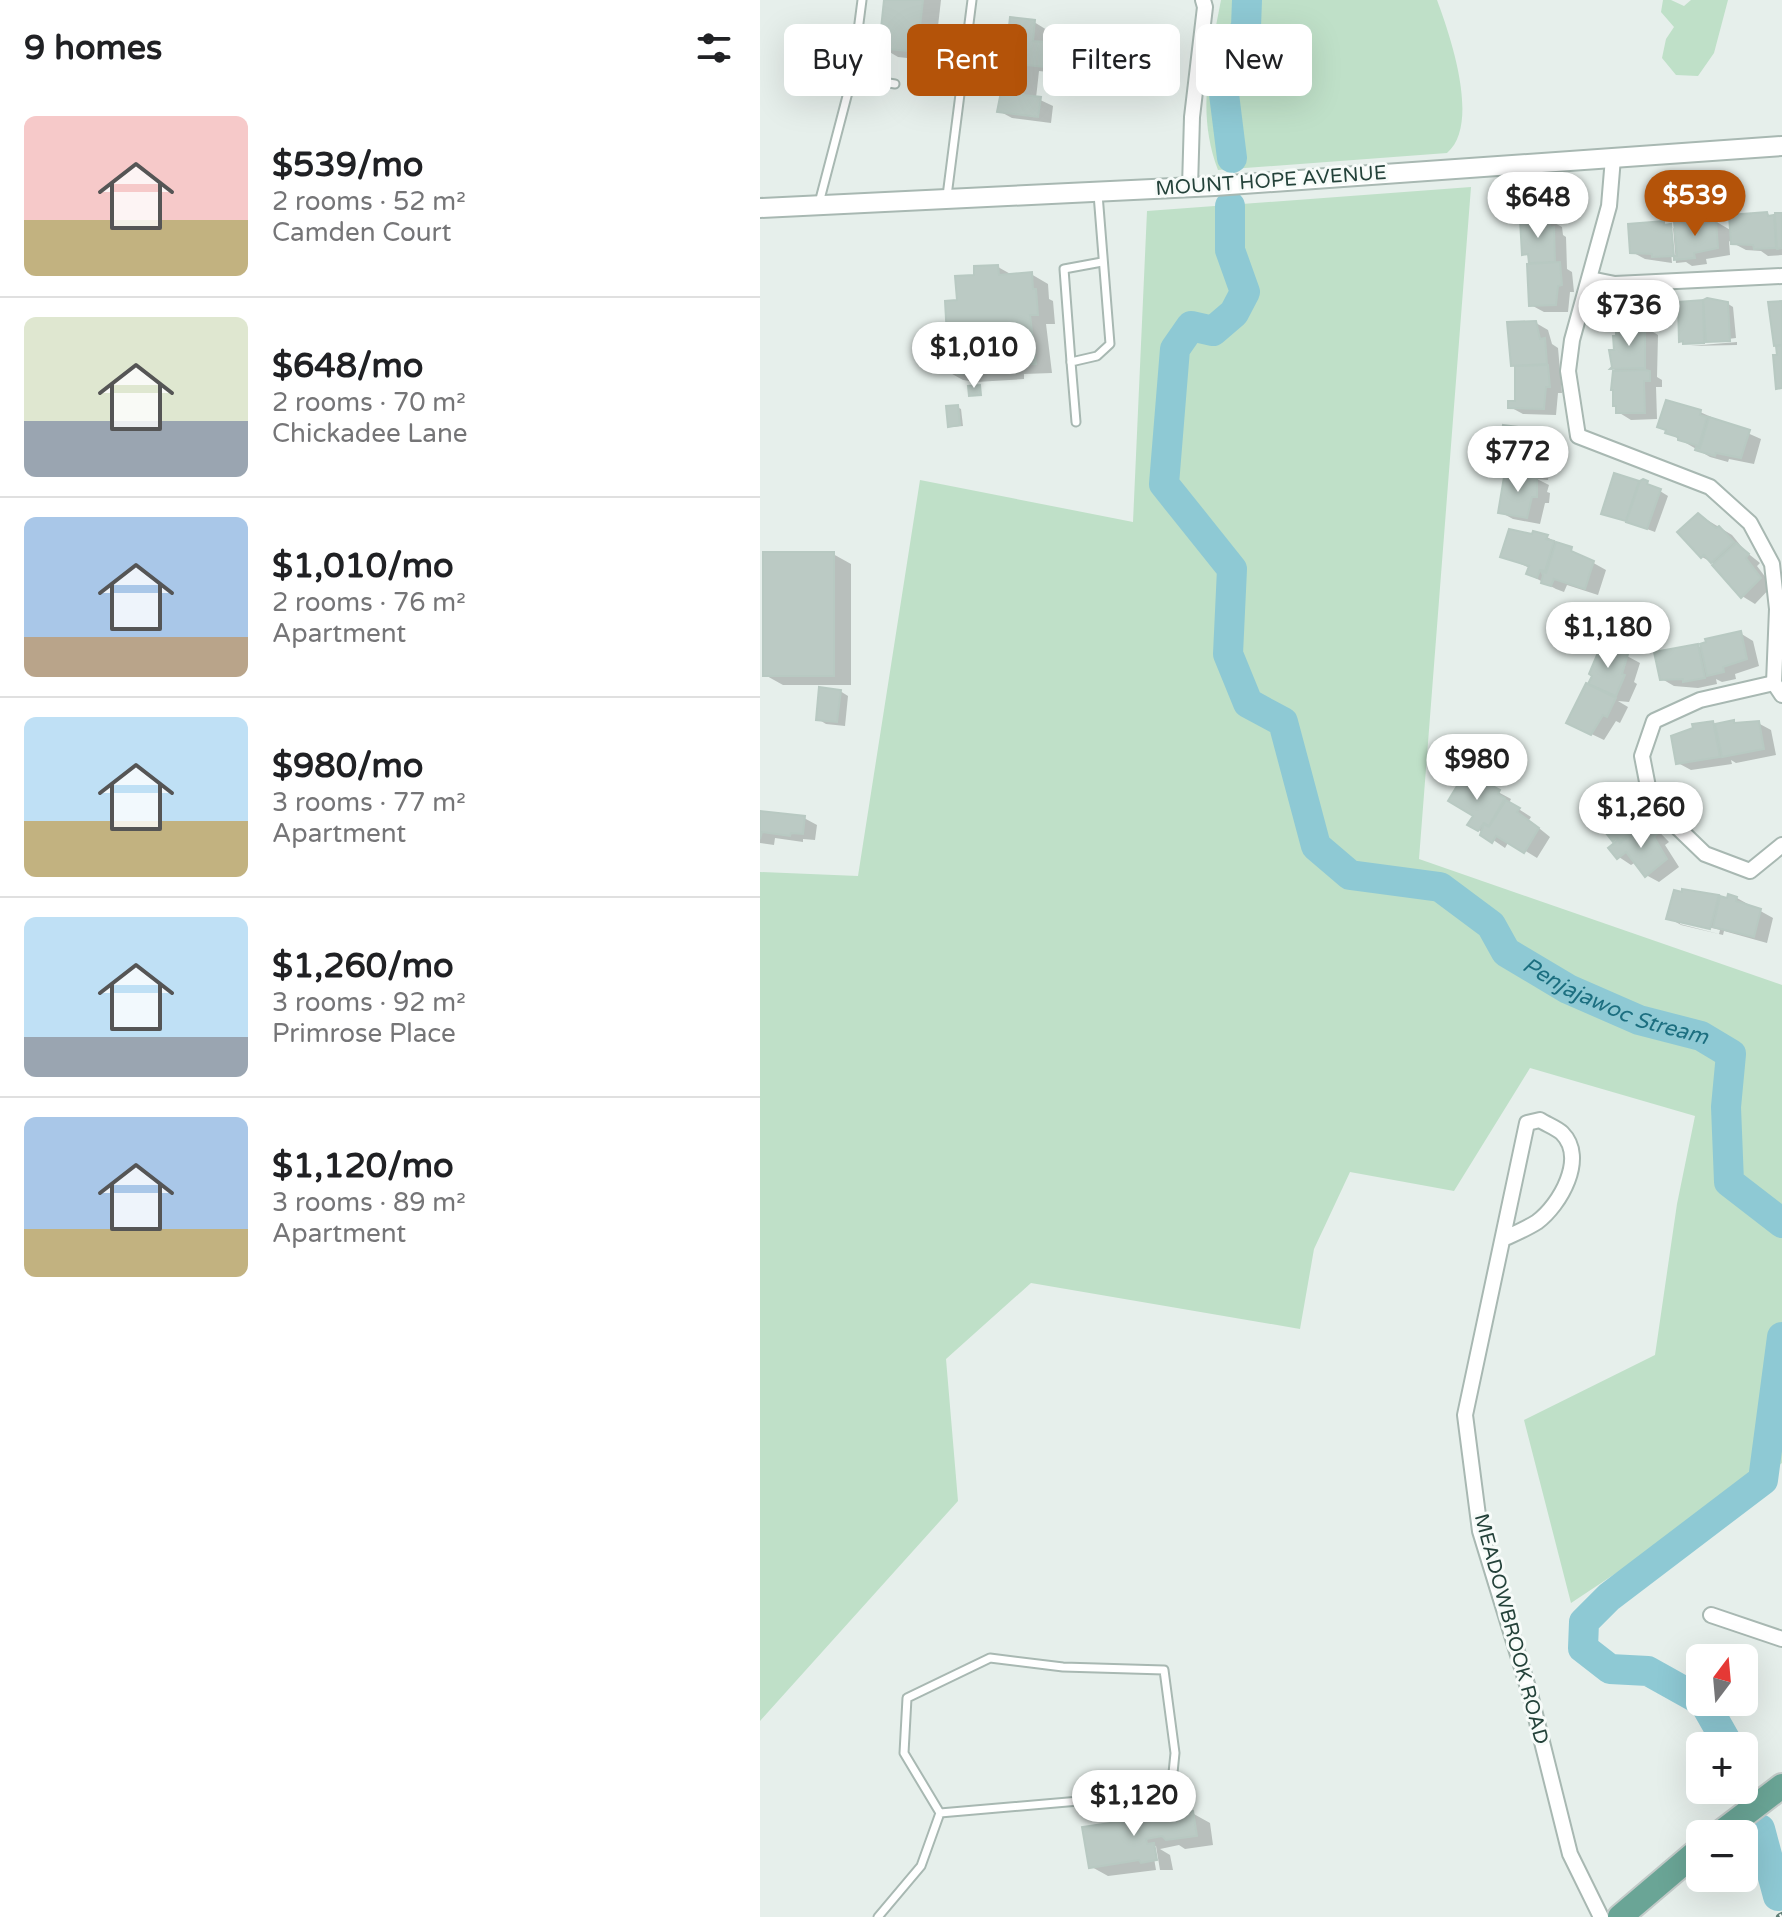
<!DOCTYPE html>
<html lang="en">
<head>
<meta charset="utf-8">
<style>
  body { margin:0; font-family:"Varela Round",sans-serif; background:#f6f6f6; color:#202124; height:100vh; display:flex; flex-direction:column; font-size:30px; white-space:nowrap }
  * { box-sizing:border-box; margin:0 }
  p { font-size:26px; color:#757577 }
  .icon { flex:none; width:44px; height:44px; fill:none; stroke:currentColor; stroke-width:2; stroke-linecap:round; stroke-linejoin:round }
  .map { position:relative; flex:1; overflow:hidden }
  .drawer { display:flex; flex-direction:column; background:#fff; width:760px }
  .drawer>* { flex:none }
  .top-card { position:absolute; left:24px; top:24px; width:760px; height:72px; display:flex; gap:16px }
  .needle { width:52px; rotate:16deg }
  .tools { position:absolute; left:926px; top:1644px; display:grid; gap:16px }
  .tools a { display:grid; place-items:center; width:72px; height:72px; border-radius:12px; background:#fff; box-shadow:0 8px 32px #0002; font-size:40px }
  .price { position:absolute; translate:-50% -68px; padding:0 18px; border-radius:28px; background:#fff; color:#222; font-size:26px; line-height:52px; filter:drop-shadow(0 2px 4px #0008) }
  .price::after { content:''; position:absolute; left:50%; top:48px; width:24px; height:18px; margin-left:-12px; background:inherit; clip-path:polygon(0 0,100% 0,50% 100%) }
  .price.on { background:#b45309; color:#fff }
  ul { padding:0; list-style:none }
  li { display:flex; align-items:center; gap:24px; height:200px; padding:0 24px }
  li+li { border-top:2px solid #e0e0e0 }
  li span { display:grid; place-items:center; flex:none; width:224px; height:160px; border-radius:12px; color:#555 }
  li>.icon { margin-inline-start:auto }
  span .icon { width:96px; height:96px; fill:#fffc; stroke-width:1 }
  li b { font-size:34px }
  h2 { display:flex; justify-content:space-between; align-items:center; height:96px; padding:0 24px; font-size:34px }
  .pill { padding:0 28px; border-radius:12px; background:#fff; box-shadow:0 8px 32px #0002; font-size:28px; line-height:72px }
  .pill.on { background:#b45309; color:#fff }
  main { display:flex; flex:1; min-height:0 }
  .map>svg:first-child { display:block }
  .green { fill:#bfe0c8 }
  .shadow { fill:#0003; fill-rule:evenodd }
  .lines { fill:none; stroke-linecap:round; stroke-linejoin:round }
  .river { stroke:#8ec9d4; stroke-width:30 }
  .building { fill:#bbcac4; stroke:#b8c9c2; stroke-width:2 }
  .service-casing { stroke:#a8b8b2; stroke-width:11 }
  .minor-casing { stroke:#a8b8b2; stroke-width:18 }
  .tertiary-casing { stroke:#a8b8b2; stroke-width:22 }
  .primary-casing { stroke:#c2cac8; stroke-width:28 }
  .service { stroke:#fff; stroke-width:7 }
  .minor { stroke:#fff; stroke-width:14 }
  .tertiary { stroke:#fff; stroke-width:18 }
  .primary { stroke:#6aa596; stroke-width:24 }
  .rail-casing { stroke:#5f7d75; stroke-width:8 }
  .rail { stroke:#f7fbf9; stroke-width:5; stroke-dasharray:15; stroke-linecap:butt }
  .labels { text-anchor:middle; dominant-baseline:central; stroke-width:6; stroke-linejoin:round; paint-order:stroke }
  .street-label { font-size:20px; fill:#24423a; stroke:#f7fbf9 }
  .water-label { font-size:22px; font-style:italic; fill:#1c6f80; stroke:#f7fbf9 }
</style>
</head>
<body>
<main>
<section class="drawer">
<h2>9 homes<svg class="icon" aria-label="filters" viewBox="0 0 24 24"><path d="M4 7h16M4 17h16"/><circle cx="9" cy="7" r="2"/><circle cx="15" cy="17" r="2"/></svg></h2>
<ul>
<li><span style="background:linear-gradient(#f6c9c9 65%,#c2b280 0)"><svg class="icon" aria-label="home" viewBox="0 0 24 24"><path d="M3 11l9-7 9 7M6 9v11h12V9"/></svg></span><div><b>$539/mo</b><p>2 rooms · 52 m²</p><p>Camden Court</p></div></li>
<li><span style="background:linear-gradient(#dfe7d0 65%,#9aa5b1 0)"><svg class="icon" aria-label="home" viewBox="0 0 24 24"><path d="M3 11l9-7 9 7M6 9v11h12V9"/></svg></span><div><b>$648/mo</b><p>2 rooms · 70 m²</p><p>Chickadee Lane</p></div></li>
<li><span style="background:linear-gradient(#a9c7e8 75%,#b9a48a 0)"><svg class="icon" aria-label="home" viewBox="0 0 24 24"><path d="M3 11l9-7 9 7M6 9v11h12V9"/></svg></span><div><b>$1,010/mo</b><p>2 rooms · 76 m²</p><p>Apartment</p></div></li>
<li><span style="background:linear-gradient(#bfe0f5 65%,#c2b280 0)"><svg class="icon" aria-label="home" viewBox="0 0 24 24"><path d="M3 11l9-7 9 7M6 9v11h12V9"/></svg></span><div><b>$980/mo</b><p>3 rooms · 77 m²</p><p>Apartment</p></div></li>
<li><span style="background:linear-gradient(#bfe0f5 75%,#9aa5b1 0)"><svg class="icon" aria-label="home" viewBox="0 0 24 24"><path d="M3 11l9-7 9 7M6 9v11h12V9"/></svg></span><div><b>$1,260/mo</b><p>3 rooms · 92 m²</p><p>Primrose Place</p></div></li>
<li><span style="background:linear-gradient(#a9c7e8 70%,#c2b280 0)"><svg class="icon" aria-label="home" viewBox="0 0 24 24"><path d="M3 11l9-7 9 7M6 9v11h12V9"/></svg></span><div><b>$1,120/mo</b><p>3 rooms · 89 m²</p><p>Apartment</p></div></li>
</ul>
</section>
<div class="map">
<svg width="1022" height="1917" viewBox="0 0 1022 1917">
  <rect width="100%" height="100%" fill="#e6efeb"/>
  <g class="green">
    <path d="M461,0H677C690,35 721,124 687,153L458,170C436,113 450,58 461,0Z"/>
    <path d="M903,0H911L924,6L931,0H968L954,53L938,76L916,75L902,58L906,39L914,27L901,12Z"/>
    <path d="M711,187L659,859L1022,985V1463L811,1603L764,1420L895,1355L917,1204L935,1116L770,1068L694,1191L590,1172L554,1249L540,1329L271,1283L186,1359L198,1501L0,1721V872L98,876L160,480L373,522L387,211Z"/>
  </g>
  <g class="shadow">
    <path d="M126,0H181L174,61L138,57L121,47Z"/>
    <path d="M274,22L287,30L286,44L297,45L310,53L307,74L279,71L276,98L293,106L291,123L252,118L239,111Z"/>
    <path d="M1007,214L1013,217L1022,216V255L1008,256L1001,251L986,250L969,241L970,255L946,259L947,264L932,266L926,262L916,263L913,228L917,230L955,221L972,231Z"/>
    <path d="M789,220L802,227L803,235L806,237L807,269L812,272L814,292H810L808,312H784L771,305L770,257L764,253Z"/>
    <path d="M904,223L913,228H909L912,263L885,259L872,252Z"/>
    <path d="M238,267L254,276L271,274L288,284L289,299L293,301L295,324H286L292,373L264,374V379L216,382L203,380L185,370L189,338L199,302L216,276Z"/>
    <path d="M951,300L965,302L973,307L976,338L927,344L921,340L920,304Z"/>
    <path d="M776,323L788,330L792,344L798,348L802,393H798L796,415L763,414L750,407L757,403V367L753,365Z"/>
    <path d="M885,327L898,335L897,377L902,380V387H896L897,419L871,420L858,412L853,352Z"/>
    <path d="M977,342V345L930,346Z"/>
    <path d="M197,407L201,409L203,426L193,427L190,425Z"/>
    <path d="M940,412L1001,439L994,464L969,459L968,462L950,457L907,432Z"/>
    <path d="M772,431L785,438L786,455L791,458L788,480L777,479L789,485L787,492L790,493L789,503H785L780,524L753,519L740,512L748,461Z"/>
    <path d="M856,476L887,483L908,496L895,532L844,513Z"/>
    <path d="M939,515L972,535L985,551L1000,563L997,566L1012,586L995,604L982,596L955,564L942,557L920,533Z"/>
    <path d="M787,537L846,570L838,595L807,585L804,592L796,589L768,574L770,568L742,556Z"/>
    <path d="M73,554L91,564V685H23L5,675Z"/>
    <path d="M980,633L993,641L999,666L975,674L976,679L962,682L956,679L957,684L938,688L914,686L902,679L938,646L943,649Z"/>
    <path d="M867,656L880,663L874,682L877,684L869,702L858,701L868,707L860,723L856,721L844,740L821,729L829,687L834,675Z"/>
    <path d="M80,691L88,696L85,726L66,724L58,719Z"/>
    <path d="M973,722L977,724L998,723L1011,730L1016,755L976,763L971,760L972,764L931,770L918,763L953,723L957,725Z"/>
    <path d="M727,786L751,799L749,803L771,817L769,820L790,837L777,858L749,841L745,848L710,824Z"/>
    <path d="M850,793L882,814L909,842L905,845L919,867L899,882L886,875L876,862L871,865L859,857Z"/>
    <path d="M0,813L44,818L57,825L55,840L43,839V842L15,838L14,845L0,843Z"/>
    <path d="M958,897L977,898L1013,918L1007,943L964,931L963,935L921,925L909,918ZM920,920L960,930L959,934L920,924Z"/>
    <path d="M432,1813L450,1823L453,1845L425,1849L419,1845L400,1849L410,1855L413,1870H397H400L396,1846H392L396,1870L348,1876L330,1866Z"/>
  </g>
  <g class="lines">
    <g class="river">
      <path d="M472,158L461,70L486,27L487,0"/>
      <path id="s1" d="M470,206V250L485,292L474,313L453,331L431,326L415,349L404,484L472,569L468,654L488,703L523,722L556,846L590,875L680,887L731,925L746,952L808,989L879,1020L941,1036L971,1054L966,1107L969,1182L1022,1223"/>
      <path d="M940,1700L888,1671L850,1669L823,1648L824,1622L849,1597L1003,1480L1022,1337"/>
      <path d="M944,1702L969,1746"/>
      <path d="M1000,1829L1018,1896"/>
    </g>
  </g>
  <g class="building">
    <path d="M124,0H163L157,52L119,48Z"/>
    <path d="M250,17L275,20L273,41L298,43L295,68L266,65L263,95L281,97L278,117L237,112L246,67L241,66L244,35H248Z"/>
    <path d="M1007,212L1008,216L1014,215L1016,248L994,249L993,245L971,244L969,215Z"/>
    <path d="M1015,213H1022V248L1017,249Z"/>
    <path d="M790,218V228L794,227L795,262L769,263L768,254L762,255L760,219Z"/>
    <path d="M956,219L958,248L934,253L935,258L914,260V256H917L914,222Z"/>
    <path d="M904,221V225L911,224L914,256L892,257V254L870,253L868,224Z"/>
    <path d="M800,262L802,285L798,286L796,305L769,306L767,264Z"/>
    <path d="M238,265L239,275L272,272L273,289H276L278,315H270L276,364L247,365L248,370L197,374V371H183L181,337H187L185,301L197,300L195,276L214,275V266Z"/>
    <path d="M947,298L968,302L970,341L946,342L943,300Z"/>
    <path d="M943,300L944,343L923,344V341L919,342L918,302Z"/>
    <path d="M1022,301V345L1014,346L1008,302Z"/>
    <path d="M776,321L780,339L785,338L787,364L751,366L747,322Z"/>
    <path d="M885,325V368L850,369L852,367L849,350H854L853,336H856V327Z"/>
    <path d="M1022,345V388L1016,389L1013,355H1017L1016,346Z"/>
    <path d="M788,365L790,387H786L784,409L748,408V401H755V366Z"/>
    <path d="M885,370L890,371V381H884L885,413H856V406H853V390H851L853,371Z"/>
    <path d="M220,385L221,395L209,396L208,386Z"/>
    <path d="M906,400L941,410L940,415L947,417L939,446L918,440V437L905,433L906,430L897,427Z"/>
    <path d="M198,405L200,425L188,427L186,406Z"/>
    <path d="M949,417L990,430L981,458L956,453L955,456L935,450L936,447L940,448Z"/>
    <path d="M743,425L773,429L774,448H779L776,474L745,470L746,461L741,460L742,450H740Z"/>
    <path d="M745,471L777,476V497H772L767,518L738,513Z"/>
    <path d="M854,473L879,481L866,521L841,514Z"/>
    <path d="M883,479L888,481L887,484L901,489L887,529L866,522L880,481Z"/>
    <path d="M938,513L956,528L959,526L974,542L951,563L944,555L941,558L917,532Z"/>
    <path d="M749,529L772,534L773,531L788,535L786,539L794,541L785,571L780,570L777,578L766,574L769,566L740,557Z"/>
    <path d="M796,542L812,547L811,551L834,561L825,589L794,579L791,586L781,583L783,575L781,571L786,573Z"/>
    <path d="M976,543L989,554L986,558L1001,578L981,598L952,565Z"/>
    <rect x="3" y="552" width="71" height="124"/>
    <path d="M981,631L987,659L963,667L964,672L947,676L940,644L946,642L945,639Z"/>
    <path d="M842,643L868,654L862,674L865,675L856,696L828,684L832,676L829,674Z"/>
    <path d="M938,644L945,678L923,682V679L900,680L894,652Z"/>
    <path d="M826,683L856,698L847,717L843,715L831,735L806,723Z"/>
    <path d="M59,687L81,690L77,722L56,720Z"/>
    <path d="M974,720V723L999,721L1004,749L962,757L955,724Z"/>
    <path d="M953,721L960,757L916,764L911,736L933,728L932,724Z"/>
    <path d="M703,776L725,786L727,783L740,790L738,794L745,798L729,826L724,823L718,831L707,825L713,816L688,801Z"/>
    <path d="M850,791L866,807L869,805L884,823L860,841L857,838L853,842L827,809Z"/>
    <path d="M746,800L760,808L757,812L779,828L764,853L736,836L732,843L720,835L724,824L729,827Z"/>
    <path d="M0,811L45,816L43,834L31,833L30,836L2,832L0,839Z"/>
    <path d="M885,823L897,834L894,837L907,859L885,877L866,852L857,859L848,848L858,840L860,843Z"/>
    <path d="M922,889L959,895L950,929L906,919L914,890L922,892Z"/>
    <path d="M968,894L977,897L976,901L1001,909L994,937L953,927L960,896L967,898Z"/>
    <path d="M433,1811L437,1836L406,1840L402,1836L386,1839L387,1844L394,1843L397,1860L381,1863L379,1860L329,1868L322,1827Z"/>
  </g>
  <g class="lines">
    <defs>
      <g id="service">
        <path d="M92,77L102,0"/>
        <path d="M187,196L212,0"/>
        <path d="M59,203L92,77L135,84"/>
        <path d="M311,362L304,269L342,262"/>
        <path d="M316,422L311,362L337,356L350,344L338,194"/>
        <path d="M118,1917L161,1866L180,1813L144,1753L147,1698L230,1658L303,1667L404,1670L415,1753L411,1793L180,1813"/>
      </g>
      <g id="minor">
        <path d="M853,158L849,206L812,340L808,371L818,436L950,487L990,523L1012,564L1017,609L1014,683L1022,695"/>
        <path d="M430,187L432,117L445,7L443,0"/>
        <path d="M830,279L855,284L1022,276"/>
        <path d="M1014,683L940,700L894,721L882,756L889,792L917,827L945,854L990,871L1022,845"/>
        <path d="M743,1239C754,1234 766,1229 777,1222C800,1205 827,1158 802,1133C797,1128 786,1124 780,1120L767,1123L705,1415L720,1531L770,1694L810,1854L841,1917"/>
        <path d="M951,1615L1022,1639"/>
      </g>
      <path id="tertiary" d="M0,208L455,186L1022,146"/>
      <g id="primary">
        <path d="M959,1834L1022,1786"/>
        <path d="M860,1917L940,1849"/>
      </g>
    </defs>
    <use href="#service" class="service-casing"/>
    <use href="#minor" class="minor-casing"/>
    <use href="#tertiary" class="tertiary-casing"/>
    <use href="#primary" class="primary-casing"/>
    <use href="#service" class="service"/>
    <use href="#minor" class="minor"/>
    <use href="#tertiary" class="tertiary"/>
    <use href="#primary" class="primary"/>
    <defs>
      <path id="rail" d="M1020,1917L1022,1916"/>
    </defs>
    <use href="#rail" class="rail-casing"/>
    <use href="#rail" class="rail"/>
  </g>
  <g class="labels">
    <g class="street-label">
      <text transform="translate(511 181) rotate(-4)">MOUNT HOPE AVENUE</text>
      <text transform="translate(751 1629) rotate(75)">MEADOWBROOK ROAD</text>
    </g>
    <g class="water-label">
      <text stroke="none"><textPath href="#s1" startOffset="1092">Penjajawoc Stream</textPath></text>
    </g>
  </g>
</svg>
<div class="tools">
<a><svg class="needle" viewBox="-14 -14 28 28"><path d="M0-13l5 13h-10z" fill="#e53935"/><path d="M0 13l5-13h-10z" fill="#757577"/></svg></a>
<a>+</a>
<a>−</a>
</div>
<b class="price on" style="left:935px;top:238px">$539</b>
<b class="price" style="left:778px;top:240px">$648</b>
<b class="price" style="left:869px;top:348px">$736</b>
<b class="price" style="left:214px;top:390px">$1,010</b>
<b class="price" style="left:758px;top:494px">$772</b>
<b class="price" style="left:848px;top:670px">$1,180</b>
<b class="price" style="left:717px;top:802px">$980</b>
<b class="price" style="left:881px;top:850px">$1,260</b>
<b class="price" style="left:374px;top:1838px">$1,120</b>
<div class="top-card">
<a class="pill">Buy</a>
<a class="pill on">Rent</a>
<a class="pill">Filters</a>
<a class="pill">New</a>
</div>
</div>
</main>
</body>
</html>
